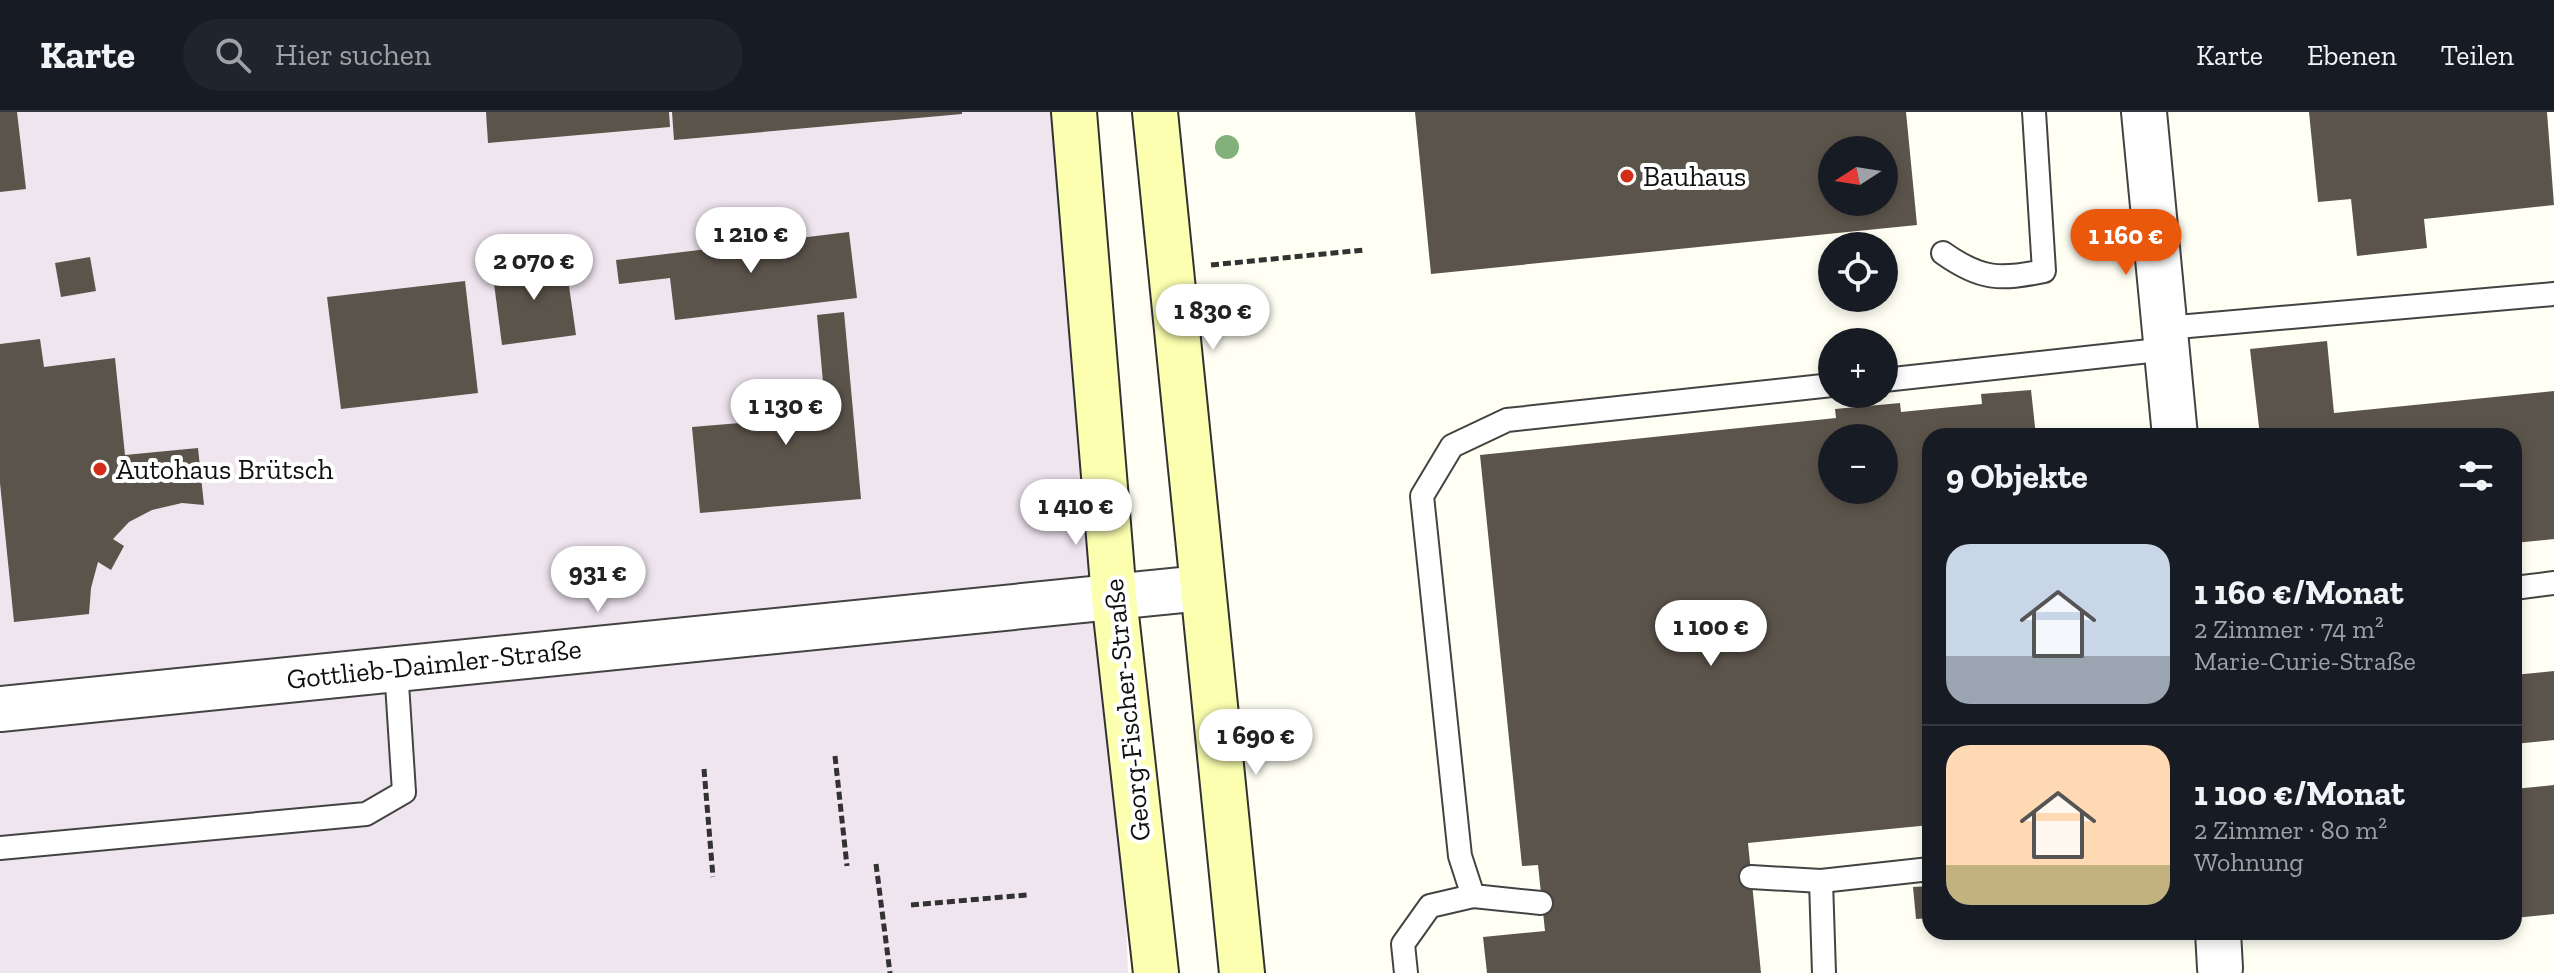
<!DOCTYPE html>
<html lang="de">
<head>
<meta charset="utf-8">
<style>
  body { margin:0; font-family:"Zilla Slab",serif; background:#20242c; color:#f1f3f6; height:100vh; display:flex; flex-direction:column; font-size:30px; white-space:nowrap }
  * { box-sizing:border-box; margin:0 }
  p { font-size:26px; color:#9ea1a6 }
  .icon { flex:none; width:44px; height:44px; fill:none; stroke:currentColor; stroke-width:2; stroke-linecap:round; stroke-linejoin:round }
  .map { position:relative; flex:1; overflow:hidden }
  .side { position:absolute; left:1922px; top:316px; width:600px; height:512px; display:flex; flex-direction:column; background:#171b24; border-radius:24px; box-shadow:0 4px 12px #0003 }
  .side>* { flex:none }
  .needle { width:52px; rotate:258deg }
  .tools { position:absolute; left:1818px; top:24px; display:grid; gap:16px }
  .tools a { display:grid; place-items:center; width:80px; height:80px; border-radius:50%; background:#171b24; box-shadow:0 4px 12px #0003; font-size:40px }
  .price { position:absolute; translate:-50% -68px; padding:0 18px; border-radius:28px; background:#fff; color:#222; font-size:26px; line-height:52px; filter:drop-shadow(0 2px 4px #0008) }
  .price::after { content:''; position:absolute; left:50%; top:48px; width:24px; height:18px; margin-left:-12px; background:inherit; clip-path:polygon(0 0,100% 0,50% 100%) }
  .price.selected { background:#ea580c; color:#fff }
  ul { padding:0; list-style:none }
  li { display:flex; align-items:center; gap:24px; height:200px; padding:0 24px }
  li+li { border-top:2px solid #363941 }
  li span { display:grid; place-items:center; flex:none; width:224px; height:160px; border-radius:24px; color:#555 }
  li>.icon { margin-inline-start:auto }
  span .icon { width:96px; height:96px; fill:#fffc; stroke-width:1 }
  li b { font-size:34px }
  h2 { display:flex; justify-content:space-between; align-items:center; height:96px; padding:0 24px; font-size:34px }
  header { display:flex; align-items:center; gap:48px; box-sizing:border-box; height:112px; padding:0 40px; background:#171b24; border-bottom:2px solid #363941 }
  header strong { font-size:38px }
  nav { display:flex; gap:44px; margin-inline-start:auto; font-size:28px }
  .search { width:560px; height:72px; background:#20242c; display:flex; align-items:center; gap:20px; box-sizing:border-box; padding:0 28px; border-radius:44px; color:#9ea1a6; font-size:30px }
  .map>svg:first-child { display:block }
  .industrial { fill:#efe5ef }
  .building { fill:#5b544b; fill-rule:evenodd }
  .lines { fill:none; stroke-linecap:round; stroke-linejoin:round }
  .lane-casing { stroke:#434343; stroke-width:26 }
  .street-casing { stroke:#434343; stroke-width:48 }
  .secondary-casing { stroke:#323232; stroke-width:48 }
  .path { stroke:#323232; stroke-width:5; stroke-dasharray:8 4; stroke-linecap:butt }
  .lane { stroke:#fff; stroke-width:22 }
  .street { stroke:#fff; stroke-width:44 }
  .secondary { stroke:#fbffaf; stroke-width:44 }
  .tree { fill:#83b17b }
  .poi-dot { fill:#d12d18; stroke:#fff; stroke-width:3 }
  .labels { text-anchor:middle; dominant-baseline:central; stroke-width:8; stroke-linejoin:round; paint-order:stroke }
  .poi-label { font-size:28px; fill:#101010; stroke:#fff; text-anchor:start }
  .street-label { font-size:28px; fill:#101010; stroke:#fff }
</style>
</head>
<body>
<header>
<strong>Karte</strong>
<div class="search"><svg class="icon" aria-label="search" viewBox="0 0 24 24"><circle cx="10" cy="10" r="6"/><path d="M15 15l6 6"/></svg>Hier suchen</div>
<nav><a>Karte</a><a>Ebenen</a><a>Teilen</a></nav>
</header>
<div class="map">
<svg width="2554" height="861" viewBox="0 0 2554 861">
  <rect width="100%" height="100%" fill="#fffff4"/>
  <path class="industrial" d="M0,0H1074L1114,485L1128,861H0Z"/>
  <g class="building">
    <path d="M0,0H17L26,77L0,80Z"/>
    <path d="M486,0H669L670,15L488,31Z"/>
    <path d="M672,0H962V2L674,28Z"/>
    <path d="M1415,0H1906L1917,113L1431,162ZM1832,38H1884V90H1832Z"/>
    <path d="M2309,0H2547L2554,93L2424,107L2427,136L2357,144L2351,87L2318,90Z"/>
    <path d="M849,120L857,186L675,208L670,166L619,172L616,148Z"/>
    <path d="M90,145L96,179L61,185L55,151Z"/>
    <path d="M565,146L576,223L502,233L492,156Z"/>
    <path d="M465,169L478,281L341,297L327,185Z"/>
    <path d="M844,200L861,387L700,401L692,315L826,304L817,203Z"/>
    <path d="M40,227L44,255L115,246L125,343L198,336L204,393L182,391L152,398L129,410L113,427L124,434L111,458L98,450L91,476L89,502L14,510L0,371V232Z"/>
    <path d="M2327,229L2334,301L2554,279V427L2514,431V324H2260L2250,237Z"/>
    <path d="M2031,278L2036,324H1930V713L1748,731L1761,861H1487L1483,825L1545,819L1538,753L1522,754L1480,343L1836,306L1835,297L1900,291L1901,300L1982,292L1981,282ZM1832,326H1884V378H1832Z"/>
    <path d="M2554,559V628L2514,632V563Z"/>
    <path d="M2554,673V802L2514,806V677Z"/>
    <path d="M1930,774V806L1916,807L1913,775Z"/>
    <path d="M2317,820H2345V822L2318,825Z"/>
  </g>
  <g class="lines">
    <defs>
      <g id="lane">
        <path d="M1943,141C1981,168 2000,168 2044,159L2034,0"/>
        <path d="M2166,216L2554,182"/>
        <path d="M1884,268L2168,237"/>
        <path d="M2514,476L2554,471"/>
        <path d="M0,736L366,702L404,680L396,556"/>
        <path d="M1751,765L1821,769L1930,757"/>
        <path d="M1821,769L1824,861"/>
        <path d="M1541,791L1473,784L1460,744L1422,384L1452,334L1507,308L1832,273"/>
        <path d="M1406,861L1403,832L1430,794L1473,784"/>
      </g>
      <g id="street">
        <path d="M2144,0L2175,324"/>
        <path d="M0,597L1202,476"/>
        <path d="M2218,820L2220,856"/>
      </g>
      <g id="secondary">
        <path d="M1074,0L1114,485L1156,861"/>
        <path d="M1155,0L1242,861"/>
      </g>
    </defs>
    <use href="#lane" class="lane-casing"/>
    <use href="#street" class="street-casing"/>
    <use href="#secondary" class="secondary-casing"/>
    <g class="path">
      <path d="M1211,153L1364,138"/>
      <path d="M835,644L847,754"/>
      <path d="M704,657L713,765"/>
      <path d="M876,752L890,861"/>
      <path d="M911,793L1027,783"/>
    </g>
    <use href="#lane" class="lane"/>
    <use href="#street" class="street"/>
    <use href="#secondary" class="secondary"/>
  </g>
  <circle class="tree" cx="1227" cy="35" r="12"/>
  <g class="poi-dot">
    <circle cx="1627" cy="64" r="8"/>
    <circle cx="100" cy="357" r="8"/>
  </g>
  <g class="labels">
    <g class="poi-label">
      <text x="1643" y="64">Bauhaus</text>
      <text x="116" y="357">Autohaus Brütsch</text>
    </g>
    <g class="street-label">
      <text transform="translate(434 552) rotate(-6)">Gottlieb-Daimler-Straße</text>
      <text transform="translate(1127 598) rotate(-96)">Georg-Fischer-Straße</text>
    </g>
  </g>
</svg>
<div class="tools">
<a><svg class="needle" viewBox="-14 -14 28 28"><path d="M0-13l5 13h-10z" fill="#e53935"/><path d="M0 13l5-13h-10z" fill="#9ea1a6"/></svg></a>
<a><svg class="icon" aria-label="locate" viewBox="0 0 24 24"><circle cx="12" cy="12" r="6"/><path d="M12 2v4M12 18v4M2 12h4M18 12h4"/></svg></a>
<a>+</a>
<a>−</a>
</div>
<b class="price" style="left:751px;top:163px">1 210 €</b>
<b class="price selected" style="left:2126px;top:165px">1 160 €</b>
<b class="price" style="left:534px;top:190px">2 070 €</b>
<b class="price" style="left:1213px;top:240px">1 830 €</b>
<b class="price" style="left:786px;top:335px">1 130 €</b>
<b class="price" style="left:1076px;top:435px">1 410 €</b>
<b class="price" style="left:598px;top:502px">931 €</b>
<b class="price" style="left:1711px;top:556px">1 100 €</b>
<b class="price" style="left:1256px;top:665px">1 690 €</b>
<section class="side">
<h2>9 Objekte<svg class="icon" aria-label="filters" viewBox="0 0 24 24"><path d="M4 7h16M4 17h16"/><circle cx="9" cy="7" r="2"/><circle cx="15" cy="17" r="2"/></svg></h2>
<ul>
<li><span style="background:linear-gradient(#c9d6e8 70%,#9aa5b1 0)"><svg class="icon" aria-label="home" viewBox="0 0 24 24"><path d="M3 11l9-7 9 7M6 9v11h12V9"/></svg></span><div><b>1 160 €/Monat</b><p>2 Zimmer · 74 m²</p><p>Marie-Curie-Straße</p></div></li>
<li><span style="background:linear-gradient(#ffd9b3 75%,#c2b280 0)"><svg class="icon" aria-label="home" viewBox="0 0 24 24"><path d="M3 11l9-7 9 7M6 9v11h12V9"/></svg></span><div><b>1 100 €/Monat</b><p>2 Zimmer · 80 m²</p><p>Wohnung</p></div></li>
</ul>
</section>
</div>
</body>
</html>
